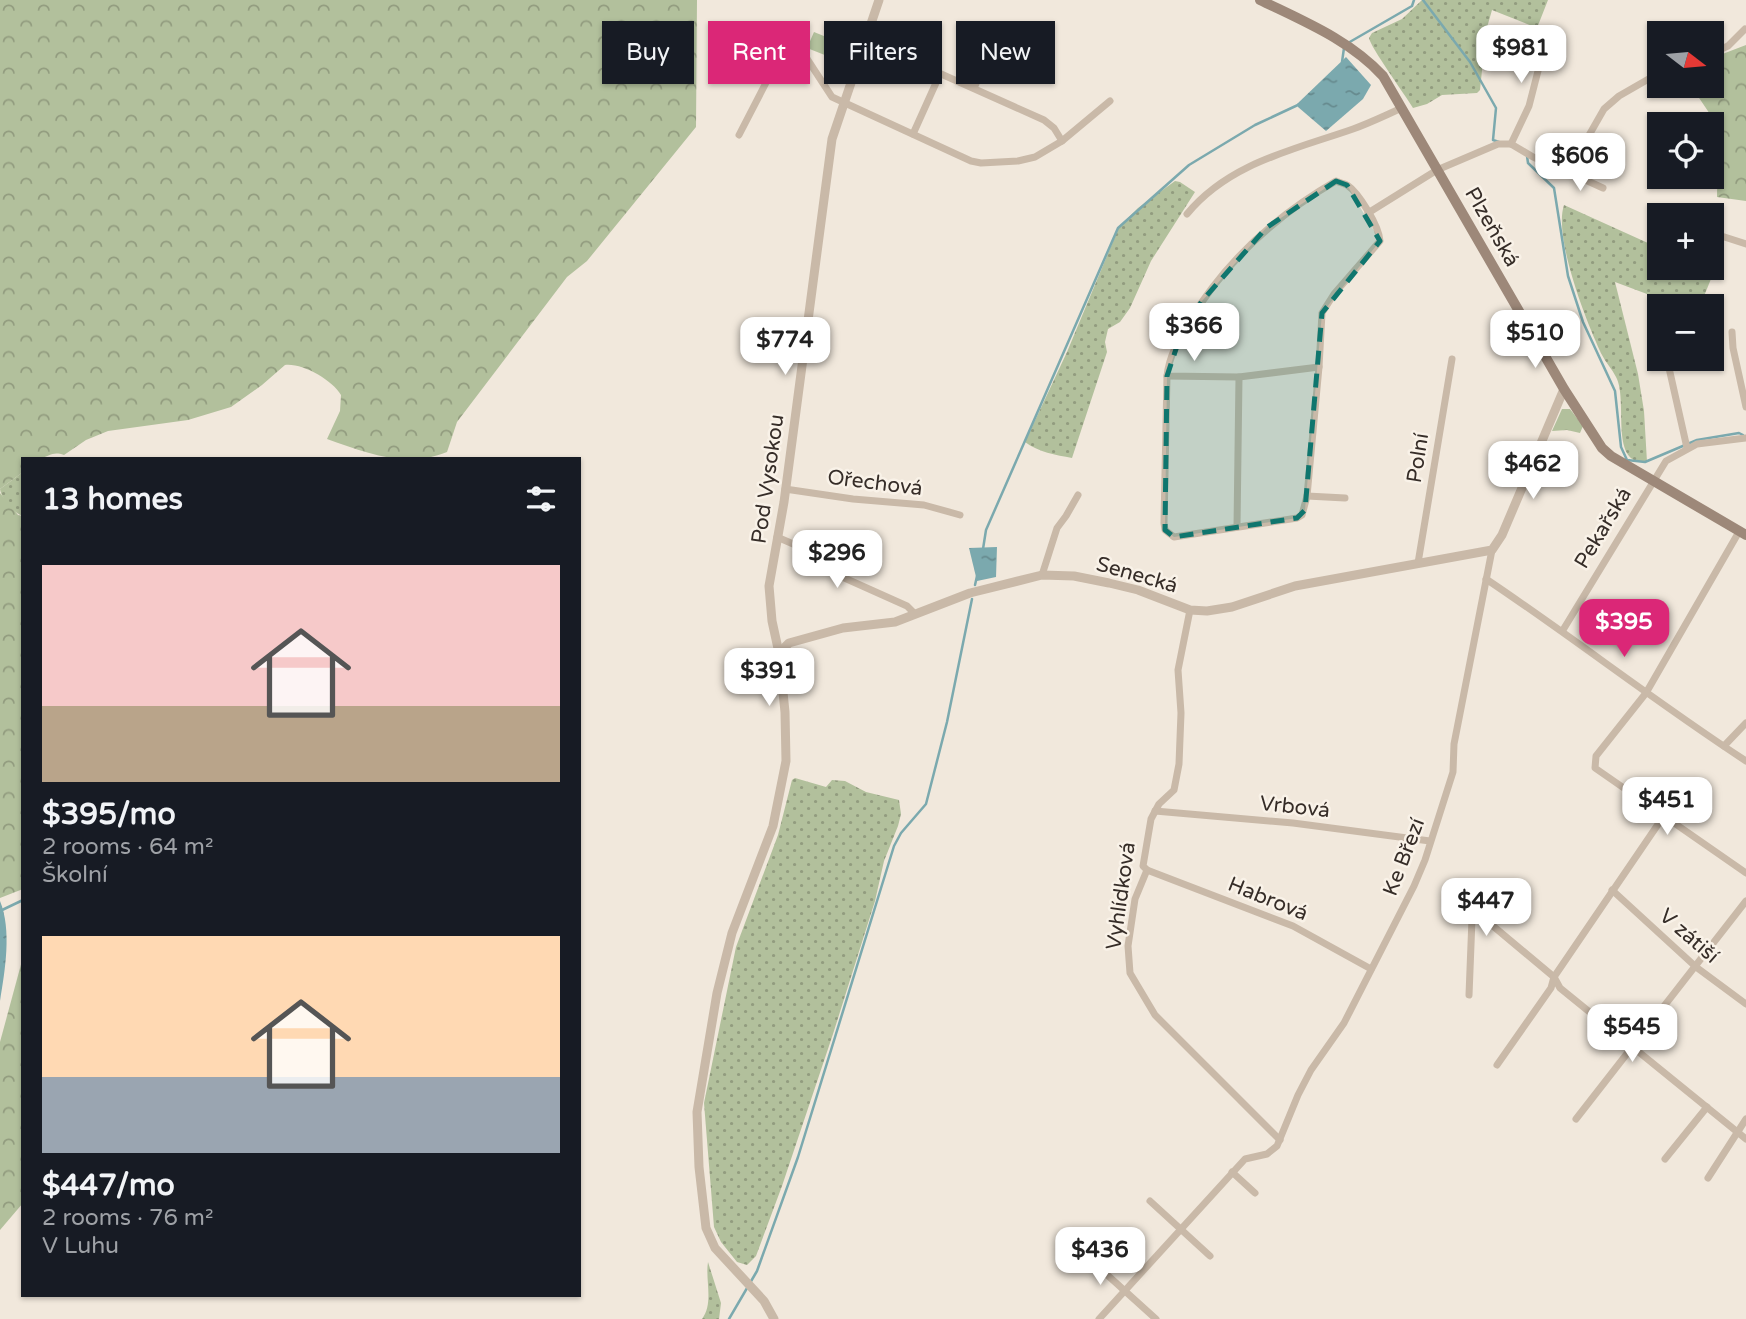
<!DOCTYPE html>
<html lang="en">
<head>
<meta charset="utf-8">
<style>
  body { margin:0; font-family:"Varela Round",sans-serif; background:#20242c; color:#f1f3f6; height:100vh; display:flex; flex-direction:column; font-size:26px; white-space:nowrap }
  * { box-sizing:border-box; margin:0 }
  p { font-size:23px; color:#9ea1a6 }
  .icon { flex:none; width:38px; height:38px; fill:none; stroke:currentColor; stroke-width:2; stroke-linecap:round; stroke-linejoin:round }
  .map { position:relative; flex:1; overflow:hidden }
  .details { position:absolute; left:21px; top:457px; width:560px; height:840px; display:flex; flex-direction:column; background:#171b24; border-radius:0px; box-shadow:0 2px 5px #0004 }
  .details>* { flex:none }
  .top-card { position:absolute; left:602px; top:21px; width:665px; height:63px; display:flex; gap:14px }
  .needle { width:46px; rotate:106deg }
  .controls { position:absolute; left:1647px; top:21px; display:grid; gap:14px }
  .controls a { display:grid; place-items:center; width:77px; height:77px; border-radius:0px; background:#171b24; box-shadow:0 2px 5px #0004; font-size:35px }
  .price { position:absolute; translate:-50% -60px; padding:0 16px; border-radius:14px; background:#fff; color:#222; font-size:23px; line-height:46px; filter:drop-shadow(0 2px 4px #0008) }
  .price::after { content:''; position:absolute; left:50%; top:42px; width:21px; height:16px; margin-left:-10px; background:inherit; clip-path:polygon(0 0,100% 0,50% 100%) }
  .price.on { background:#db2777; color:#fff }
  ul { padding:0; list-style:none }
  li { display:grid; align-content:center; gap:14px; height:371px; padding:0 21px }
  li span { display:grid; place-items:center; height:217px; border-radius:0px; color:#555 }
  li>.icon { margin-inline-start:auto }
  span .icon { width:126px; height:126px; fill:#fffc; stroke-width:1 }
  li b { font-size:30px }
  h2 { display:flex; justify-content:space-between; align-items:center; height:84px; padding:0 21px; font-size:30px }
  .pill { padding:0 24px; border-radius:0px; background:#171b24; box-shadow:0 2px 5px #0004; font-size:24px; line-height:63px }
  .pill.on { background:#db2777; color:#fff }
  .map>svg:first-child { display:block }
  .grass { fill:url(#grass-dots) }
  .forest { fill:url(#forest-crowns) }
  .pitch { fill:#b2c09c }
  .water { fill:url(#water-ripples) }
  .lines { fill:none; stroke-linecap:round; stroke-linejoin:round }
  .stream { stroke:#7ba9ae; stroke-width:2.5 }
  .minor { stroke:#c9b9a8; stroke-width:7 }
  .tertiary { stroke:#c9b9a8; stroke-width:9 }
  .secondary { stroke:#9d8879; stroke-width:10 }
  .marked { fill:#0f766e; fill-opacity:0.2; stroke:#0f766e; stroke-width:5; stroke-dasharray:14 9; stroke-linejoin:round }
  .labels { text-anchor:middle; dominant-baseline:central; stroke-width:5; stroke-linejoin:round; paint-order:stroke }
  .street-label { font-size:21px; fill:#362d28; stroke:#f9f2e8 }
</style>
</head>
<body>
<div class="map">
<svg width="1746" height="1319" viewBox="0 0 1746 1319">
  <defs>
    <pattern id="grass-dots" width="8" height="8" patternUnits="userSpaceOnUse" patternTransform="scale(1.75)"><rect width="8" height="8" fill="#b2c09c"/><path d="M2 2h.1M6 6h.1" fill="none" stroke="#929c7f" stroke-width="1.8" stroke-linecap="round"/></pattern>
    <pattern id="forest-crowns" width="20" height="18" patternUnits="userSpaceOnUse" patternTransform="scale(1.75)"><rect width="20" height="18" fill="#b2c09c"/><path d="M2 6a3 3 0 1 1 6 0M12 15a3 3 0 1 1 6 0" fill="none" stroke="#929c7f"/></pattern>
    <pattern id="water-ripples" width="26" height="14" patternUnits="userSpaceOnUse" patternTransform="scale(1.75)"><rect width="26" height="14" fill="#7ba9ae"/><path d="M2 4q2-2 4 0t4 0M15 11q2-2 4 0t4 0" fill="none" stroke="#668a8e"/></pattern>
  </defs>
  <rect width="100%" height="100%" fill="#f1e8dc"/>
  <g class="grass">
    <path d="M1422,0H1548L1537,28L1492,10L1486,31L1480,90L1477,93L1442,95L1427,104L1413,108C1404,93 1371,48 1369,38L1372,33L1402,19Z"/>
    <path d="M1175,181L1180,182L1195,192L1151,261L1130,308L1120,322L1108,329L1105,342L1107,352L1072,458C1056,455 1038,452 1025,442L1067,352L1119,227L1138,208Z"/>
    <path d="M1564,205L1659,248V268H1699L1713,274L1700,306H1679L1615,282L1638,374L1644,411L1647,462C1608,466 1629,401 1616,377C1612,369 1606,363 1602,355C1587,324 1553,237 1564,205Z"/>
    <path d="M23,472V516C13,513 1,498 0,489Z"/>
    <path d="M795,778L826,787L832,780L845,781L866,792L899,800L901,814L898,826L884,861L875,901L833,1034L782,1186L756,1256L747,1265L737,1262L721,1242L714,1227L704,1103L736,947L778,835L792,780Z"/>
    <path d="M708,1262L721,1303L719,1319H702C714,1303 705,1280 708,1262Z"/>
  </g>
  <g class="forest">
    <path d="M0,0H697L696,127L587,261L567,277L457,422L447,452C406,469 367,453 327,439L340,411L341,395C332,380 303,363 285,365L262,385L231,407L188,420L108,431L86,440L64,455C53,451 50,456 41,458C36,460 28,458 23,458V472L0,489Z"/>
    <path d="M1746,45V201L1717,197L1718,126L1691,86H1712V58Z"/>
    <path d="M1562,409H1570L1583,426L1580,433L1567,430L1552,431Z"/>
    <path d="M0,493L18,515L23,516V889L0,898Z"/>
    <path d="M23,957V1203L0,1230V1042Z"/>
  </g>
  <path class="pitch" d="M814,32L851,47L845,63L807,48Z"/>
  <g class="water">
    <path d="M1346,57L1371,85L1363,99L1326,131L1298,107L1297,104Z"/>
    <path d="M997,547L996,577L977,581L969,548Z"/>
    <path d="M0,901C12,930 5,971 0,1001Z"/>
  </g>
  <g class="lines">
    <g class="stream">
      <path d="M1423,0L1470,62L1496,108L1493,140L1499,142"/>
      <path d="M1348,43L1412,6L1414,0"/>
      <path d="M1342,62L1344,48"/>
      <path d="M1527,156L1528,163L1554,188L1568,276L1583,322L1615,391L1621,447L1627,460L1645,462L1697,440L1739,433L1743,435"/>
      <path d="M983,549L986,530L1118,228L1189,165L1255,125L1300,104"/>
      <path d="M975,585L977,576"/>
      <path d="M0,911L23,900"/>
      <path d="M729,1319L757,1271L798,1157L894,846L901,833L926,804L947,722L972,599"/>
    </g>
    <g class="minor">
      <path d="M892,52L1044,120L1054,128L1062,141"/>
      <path d="M1712,53L1728,46L1745,29"/>
      <path d="M974,88L999,31"/>
      <path d="M913,134L940,74"/>
      <path d="M739,135L785,46L791,40L798,45L832,97L971,161L981,163L1018,161L1035,157L1062,141L1110,101"/>
      <path d="M1511,144L1529,106L1548,32"/>
      <path d="M1568,172L1603,188"/>
      <path d="M1336,181C1337,182 1346,184 1347,185C1359,193 1379,226 1380,241L1334,294L1322,313L1319,367L1239,377L1167,376C1169,356 1179,339 1189,322C1225,262 1275,216 1336,181Z"/>
      <path d="M1368,213L1437,170L1498,144H1511L1533,157L1568,172L1604,109L1619,96L1659,73"/>
      <path d="M1187,214C1229,163 1293,150 1353,129C1370,123 1386,115 1402,108"/>
      <path d="M1712,233L1746,244"/>
      <path d="M1658,304L1659,323"/>
      <path d="M1732,332L1733,348L1746,407"/>
      <path d="M1667,359L1687,448"/>
      <path d="M1167,376L1164,523L1165,530L1174,537L1297,518L1302,515L1307,496L1319,367"/>
      <path d="M785,489L853,499L924,505L960,515"/>
      <path d="M1307,496L1345,498"/>
      <path d="M1237,527L1239,377"/>
      <path d="M1740,530L1646,693L1596,756L1595,768L1746,873"/>
      <path d="M777,537L807,550L840,576L907,606L914,613"/>
      <path d="M1418,563L1452,359"/>
      <path d="M1042,575L1057,528L1066,516L1078,495"/>
      <path d="M1486,579C1574,638 1657,703 1746,761"/>
      <path d="M1190,610L1178,670L1181,713L1179,764L1174,790L1159,804L1151,819L1143,866L1147,870L1135,899L1128,946L1130,973L1155,1015L1280,1140"/>
      <path d="M1563,630L1666,461L1697,444L1746,438"/>
      <path d="M1724,746L1746,723"/>
      <path d="M1155,811L1293,823L1430,841"/>
      <path d="M1147,870L1293,926L1371,969"/>
      <path d="M1612,890L1696,967L1746,1004"/>
      <path d="M1469,995L1472,919L1476,915L1493,926L1554,977L1560,988L1746,1139"/>
      <path d="M1497,1065L1551,988L1554,977L1663,817"/>
      <path d="M1576,1119L1746,901"/>
      <path d="M1665,1159L1707,1107"/>
      <path d="M1232,1172L1255,1193"/>
      <path d="M1708,1178L1746,1119"/>
      <path d="M1150,1201L1210,1256"/>
      <path d="M1094,1263L1156,1319"/>
      <path d="M1099,1319L1245,1159L1267,1154L1277,1146L1298,1095L1311,1070L1344,1023L1414,886L1425,860L1453,772L1454,744L1492,550"/>
    </g>
    <g class="tertiary">
      <path d="M779,653L789,643L843,628L895,622L970,593L1042,575L1074,576L1109,583L1138,590L1190,610L1207,611L1232,607L1295,586L1492,550L1502,535L1564,389"/>
      <path d="M774,1319L764,1301L715,1248L706,1228L699,1167L697,1112L717,993L732,933L773,826L786,761L785,712L779,653L772,621L769,586L784,502L832,139L879,0"/>
    </g>
    <path class="secondary" d="M1260,0C1303,21 1350,40 1383,76L1564,389L1602,448L1611,456L1746,535"/>
  </g>
  <path class="marked" d="M1336,181L1347,185L1380,241L1322,313L1305,510L1297,518L1174,537L1165,530L1167,376L1179,340L1202,301L1266,228Z"/>
  <g class="labels">
    <g class="street-label">
      <text transform="translate(1492 227) rotate(60)">Plzeňská</text>
      <text transform="translate(1418 458) rotate(-81)">Polní</text>
      <text transform="translate(768 479) rotate(-82)">Pod Vysokou</text>
      <text transform="translate(875 483) rotate(7)">Ořechová</text>
      <text transform="translate(1603 528) rotate(-59)">Pekařská</text>
      <text transform="translate(1137 575) rotate(16)">Senecká</text>
      <text transform="translate(1295 807) rotate(6)">Vrbová</text>
      <text transform="translate(1404 857) rotate(-69)">Ke Březí</text>
      <text transform="translate(1121 896) rotate(-82)">Vyhlídková</text>
      <text transform="translate(1268 899) rotate(22)">Habrová</text>
      <text transform="translate(1689 936) rotate(41)">V zátiší</text>
    </g>
  </g>
</svg>
<div class="controls">
<a><svg class="needle" viewBox="-14 -14 28 28"><path d="M0-13l5 13h-10z" fill="#e53935"/><path d="M0 13l5-13h-10z" fill="#9ea1a6"/></svg></a>
<a><svg class="icon" aria-label="locate" viewBox="0 0 24 24"><circle cx="12" cy="12" r="6"/><path d="M12 2v4M12 18v4M2 12h4M18 12h4"/></svg></a>
<a>+</a>
<a>−</a>
</div>
<b class="price" style="left:1521px;top:85px">$981</b>
<b class="price" style="left:1580px;top:193px">$606</b>
<b class="price" style="left:1194px;top:363px">$366</b>
<b class="price" style="left:1535px;top:370px">$510</b>
<b class="price" style="left:785px;top:377px">$774</b>
<b class="price" style="left:1533px;top:501px">$462</b>
<b class="price" style="left:837px;top:590px">$296</b>
<b class="price on" style="left:1624px;top:659px">$395</b>
<b class="price" style="left:769px;top:708px">$391</b>
<b class="price" style="left:1667px;top:837px">$451</b>
<b class="price" style="left:1486px;top:938px">$447</b>
<b class="price" style="left:1632px;top:1064px">$545</b>
<b class="price" style="left:1100px;top:1287px">$436</b>
<div class="top-card">
<a class="pill">Buy</a>
<a class="pill on">Rent</a>
<a class="pill">Filters</a>
<a class="pill">New</a>
</div>
<section class="details">
<h2>13 homes<svg class="icon" aria-label="filters" viewBox="0 0 24 24"><path d="M4 7h16M4 17h16"/><circle cx="9" cy="7" r="2"/><circle cx="15" cy="17" r="2"/></svg></h2>
<ul>
<li><span style="background:linear-gradient(#f6c9c9 65%,#b9a48a 0)"><svg class="icon" aria-label="home" viewBox="0 0 24 24"><path d="M3 11l9-7 9 7M6 9v11h12V9"/></svg></span><div><b>$395/mo</b><p>2 rooms · 64 m²</p><p>Školní</p></div></li>
<li><span style="background:linear-gradient(#ffd9b3 65%,#9aa5b1 0)"><svg class="icon" aria-label="home" viewBox="0 0 24 24"><path d="M3 11l9-7 9 7M6 9v11h12V9"/></svg></span><div><b>$447/mo</b><p>2 rooms · 76 m²</p><p>V Luhu</p></div></li>
</ul>
</section>
</div>
</body>
</html>
